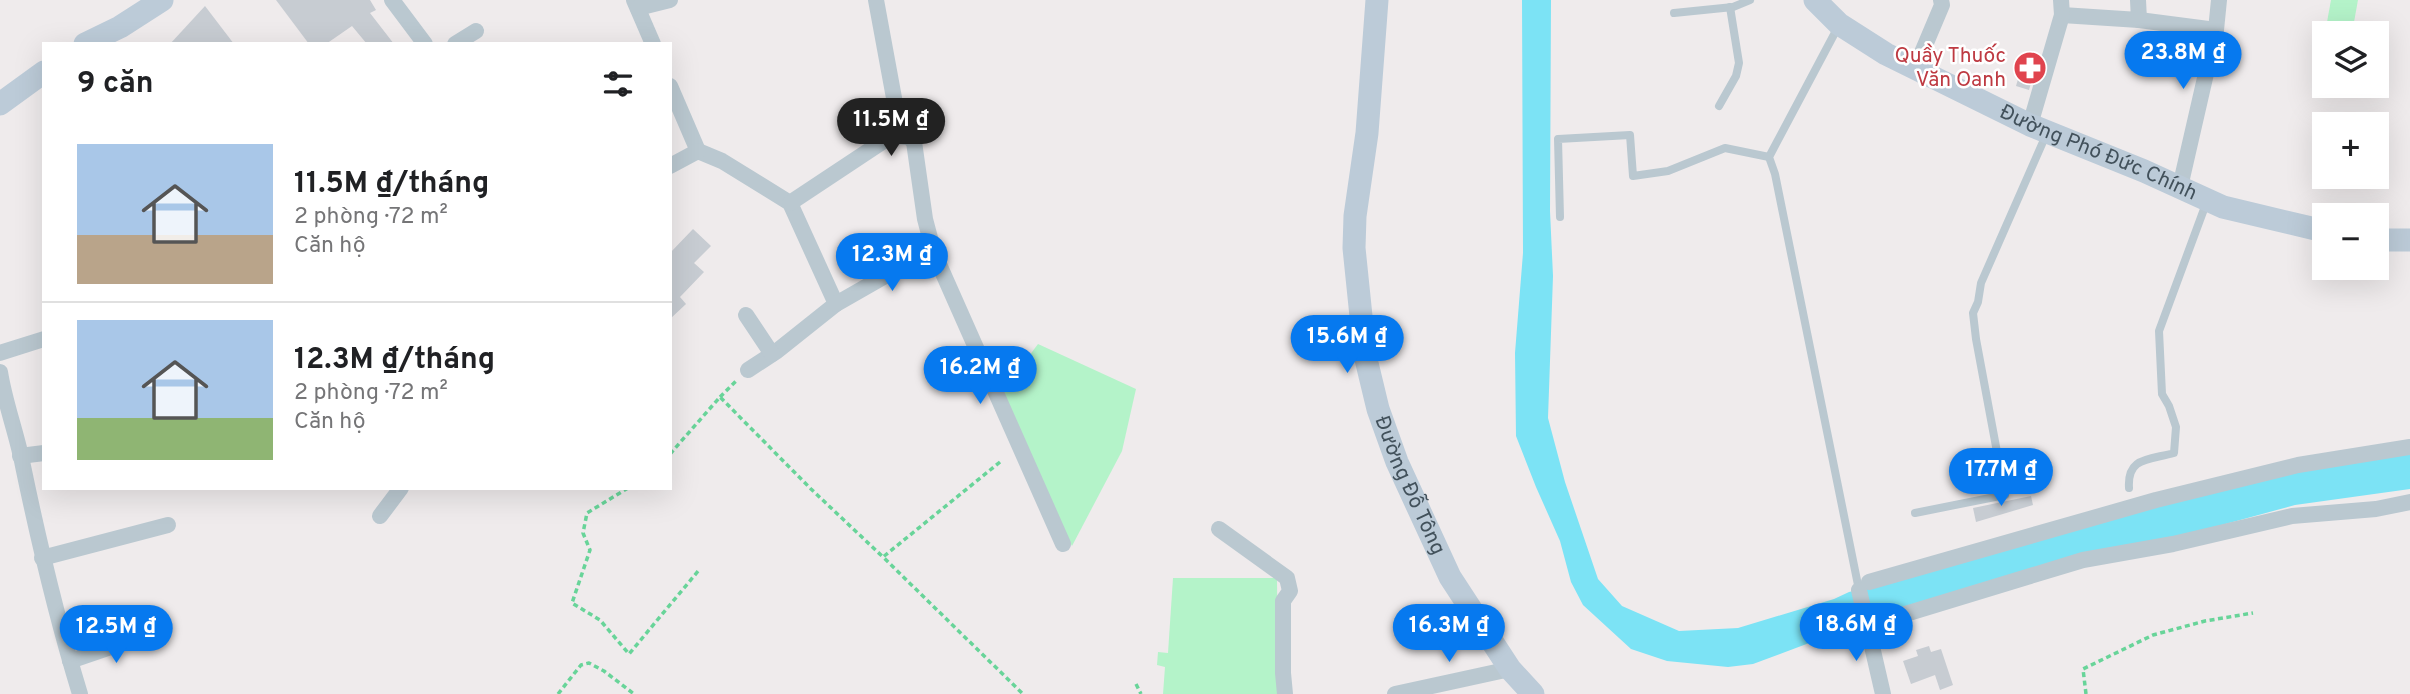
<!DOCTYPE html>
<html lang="vi">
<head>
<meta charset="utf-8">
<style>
  body { margin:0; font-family:Overpass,sans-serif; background:#f2f2f2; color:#202124; height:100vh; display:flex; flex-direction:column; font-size:26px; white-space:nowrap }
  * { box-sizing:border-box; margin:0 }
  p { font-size:23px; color:#757577 }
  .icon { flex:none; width:38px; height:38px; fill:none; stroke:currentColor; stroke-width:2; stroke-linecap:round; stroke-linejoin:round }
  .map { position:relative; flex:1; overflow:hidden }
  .drawer { position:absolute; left:42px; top:42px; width:630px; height:448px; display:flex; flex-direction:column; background:#fff; border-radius:0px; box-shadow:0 7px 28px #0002 }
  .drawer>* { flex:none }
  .tools { position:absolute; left:2312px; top:21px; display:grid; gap:14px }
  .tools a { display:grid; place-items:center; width:77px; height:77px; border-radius:0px; background:#fff; box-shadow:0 7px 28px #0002; font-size:35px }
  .price { position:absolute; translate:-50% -60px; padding:0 16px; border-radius:24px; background:#0679ef; color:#fff; font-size:23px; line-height:46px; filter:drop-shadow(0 2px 4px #0008) }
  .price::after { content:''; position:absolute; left:50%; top:42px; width:21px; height:16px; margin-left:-10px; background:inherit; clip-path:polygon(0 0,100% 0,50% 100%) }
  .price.on { background:#222; color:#fff }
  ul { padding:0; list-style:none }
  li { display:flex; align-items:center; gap:21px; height:175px; padding:0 35px }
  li+li { border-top:2px solid #e0e0e0 }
  li span { display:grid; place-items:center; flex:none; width:196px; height:140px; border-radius:0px; color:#555 }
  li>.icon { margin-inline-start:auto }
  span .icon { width:84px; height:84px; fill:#fffc; stroke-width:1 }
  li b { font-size:30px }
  h2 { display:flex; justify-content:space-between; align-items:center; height:84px; padding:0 35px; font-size:30px }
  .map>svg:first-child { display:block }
  .green { fill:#b4f3c9 }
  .water { fill:#7ce3f5 }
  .building { fill:#c7ccd2 }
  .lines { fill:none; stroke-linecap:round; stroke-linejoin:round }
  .path { stroke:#68d499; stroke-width:3.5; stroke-dasharray:5 3.5; stroke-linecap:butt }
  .lane { stroke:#bac8d0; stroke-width:8 }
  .street { stroke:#bac8d0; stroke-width:16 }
  .secondary { stroke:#bccbd8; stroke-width:23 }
  .labels { text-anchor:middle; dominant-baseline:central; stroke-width:5; stroke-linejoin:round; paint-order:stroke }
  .health-label { font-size:21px; fill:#be3a42; stroke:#fff; text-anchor:end }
  .street-label { font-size:21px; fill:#42515b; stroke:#fff }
</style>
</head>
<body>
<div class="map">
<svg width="2410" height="694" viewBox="0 0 2410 694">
  <rect width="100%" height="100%" fill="#efebec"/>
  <g class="green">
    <path d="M2331,0H2358L2352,33H2325Z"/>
    <path d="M1038,344L1136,389L1122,451L1072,546L994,403Z"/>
    <path d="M1173,578H1277L1278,694H1163L1165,667L1157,665L1158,652L1168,653Z"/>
  </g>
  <path class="water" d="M1522,0H1551L1550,211L1553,276L1548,418L1565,482L1598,579L1622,606L1679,631L1738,628L1834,599L1849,592L1893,582L2037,538L2296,471L2410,452V489L2295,505L1857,625L1753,664L1728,667L1667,661L1631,649L1583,605L1571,582L1560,541L1536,487L1516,436L1515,353L1523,253Z"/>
  <g class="building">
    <path d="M276,0H370L376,10L370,13L394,44H367L352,26L326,44H309Z"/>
    <path d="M205,6L234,44H170Z"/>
    <path d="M2025,55L2038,59L2029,90L2016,86Z"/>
    <path d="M693,229L711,246L694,263L704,272L680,297L686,304L670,319V253Z"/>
    <path d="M2031,496L2033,505L1976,522L1973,508Z"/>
    <path d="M1929,646L1931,652L1941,649L1953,685L1940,690L1935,675L1911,684L1903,661L1918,656L1916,650Z"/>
  </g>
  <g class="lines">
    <g class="path">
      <path d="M720,397L736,381"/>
      <path d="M670,454L720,397L811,489L883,557"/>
      <path d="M1000,462L883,557L1023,694"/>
      <path d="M628,488L587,513L583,533L590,550L572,603L600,620L629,654L699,570"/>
      <path d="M1136,684L1141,694"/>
      <path d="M558,694L581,665L589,663L604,671L634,694"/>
      <path d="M2086,694L2083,669L2153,635L2205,621L2253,613"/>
    </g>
    <g class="lane">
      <path d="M1674,13L1733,7L1750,0"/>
      <path d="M1838,27L1769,157L1775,174L1859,590"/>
      <path d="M1719,106L1736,76L1739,63L1730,7"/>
      <path d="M1560,217L1558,139L1630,135L1633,176L1668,171L1725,148L1769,157"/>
      <path d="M2129,488C2127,457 2149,460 2174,453L2176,427L2169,406L2162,394L2159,331L2207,201"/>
      <path d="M1915,513L2005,495L1976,339L1973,313L1978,302L1981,283L2046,135"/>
    </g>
    <g class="street">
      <path d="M392,0L425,44"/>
      <path d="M634,0L653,44"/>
      <path d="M876,0L901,136"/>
      <path d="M638,8L670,0"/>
      <path d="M2062,15L2139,20L2138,0"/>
      <path d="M2139,20L2216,30"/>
      <path d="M455,44L476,31"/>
      <path d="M1915,69L1942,5L1941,0"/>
      <path d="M670,86L698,151L722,161L790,203L836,304L777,351L748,370"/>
      <path d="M2030,125L2062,15L2061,0"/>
      <path d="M670,166L698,151"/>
      <path d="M2180,187L2216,30L2219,0"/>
      <path d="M790,203L885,140L898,136L909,137L914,142L925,219L934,253L1063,544"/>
      <path d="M836,304L892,272L934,253"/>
      <path d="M746,315L772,354"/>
      <path d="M0,353L44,339"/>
      <path d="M0,372C5,404 17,434 23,466C39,543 57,619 80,694"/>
      <path d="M20,456L44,453"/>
      <path d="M380,516L401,488"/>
      <path d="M1219,529L1287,578L1290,591L1283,601V673L1285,694"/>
      <path d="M42,558L168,525"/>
      <path d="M1869,582L2156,500L2298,465L2410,447"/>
      <path d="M1859,590L1883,694"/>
      <path d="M1866,626L2083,560L2173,544L2292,516L2376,509L2410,502"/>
      <path d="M70,661L149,634"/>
      <path d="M1395,694L1510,669"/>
    </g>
    <g class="secondary">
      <path id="s1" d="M1377,0L1367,133L1355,216L1354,248L1365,355L1378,409L1397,462L1450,577L1510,669L1533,694"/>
      <path id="s2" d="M1815,0L1839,24L1886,54L2030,125L2144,171L2223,207L2324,231"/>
      <path d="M85,44L120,27L162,0"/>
      <path d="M0,104L44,72"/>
      <path d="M2376,240H2410"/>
    </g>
  </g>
  <defs>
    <symbol id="pharmacy-disc" viewBox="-11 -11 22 22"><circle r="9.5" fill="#e0444e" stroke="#fff"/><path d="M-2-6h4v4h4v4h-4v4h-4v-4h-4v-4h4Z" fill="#fff"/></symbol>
  </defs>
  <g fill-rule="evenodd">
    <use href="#pharmacy-disc" x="2011" y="49" width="38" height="38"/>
  </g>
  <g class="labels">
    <g class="health-label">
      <text x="2006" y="56">Quầy Thuốc<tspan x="2006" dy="24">Văn Oanh</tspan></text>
    </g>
    <g class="street-label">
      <text stroke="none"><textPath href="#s2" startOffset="324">Đường Phó Đức Chính</textPath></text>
      <text stroke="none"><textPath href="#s1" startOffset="495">Đường Đỗ Tông</textPath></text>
    </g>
  </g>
</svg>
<div class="tools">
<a><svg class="icon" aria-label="layers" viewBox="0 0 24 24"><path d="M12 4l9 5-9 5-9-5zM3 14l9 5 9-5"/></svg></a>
<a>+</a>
<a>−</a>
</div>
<b class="price" style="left:2183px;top:91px">23.8M ₫</b>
<b class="price on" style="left:891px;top:158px">11.5M ₫</b>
<b class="price" style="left:892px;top:293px">12.3M ₫</b>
<b class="price" style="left:1347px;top:375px">15.6M ₫</b>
<b class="price" style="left:980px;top:406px">16.2M ₫</b>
<b class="price" style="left:2001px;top:508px">17.7M ₫</b>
<b class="price" style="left:1856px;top:663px">18.6M ₫</b>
<b class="price" style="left:1449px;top:664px">16.3M ₫</b>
<b class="price" style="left:116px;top:665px">12.5M ₫</b>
<section class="drawer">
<h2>9 căn<svg class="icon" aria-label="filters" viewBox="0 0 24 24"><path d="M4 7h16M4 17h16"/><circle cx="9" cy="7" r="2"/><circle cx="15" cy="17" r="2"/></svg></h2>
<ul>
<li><span style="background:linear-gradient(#a9c7e8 65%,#b9a48a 0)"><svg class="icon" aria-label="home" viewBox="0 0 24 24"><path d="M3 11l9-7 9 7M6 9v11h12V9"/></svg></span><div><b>11.5M ₫/tháng</b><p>2 phòng · 72 m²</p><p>Căn hộ</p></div></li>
<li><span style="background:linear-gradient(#a9c7e8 70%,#8fb573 0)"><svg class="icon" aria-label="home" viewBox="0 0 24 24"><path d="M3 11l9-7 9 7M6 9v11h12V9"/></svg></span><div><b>12.3M ₫/tháng</b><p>2 phòng · 72 m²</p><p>Căn hộ</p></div></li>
</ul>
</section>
</div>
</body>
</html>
